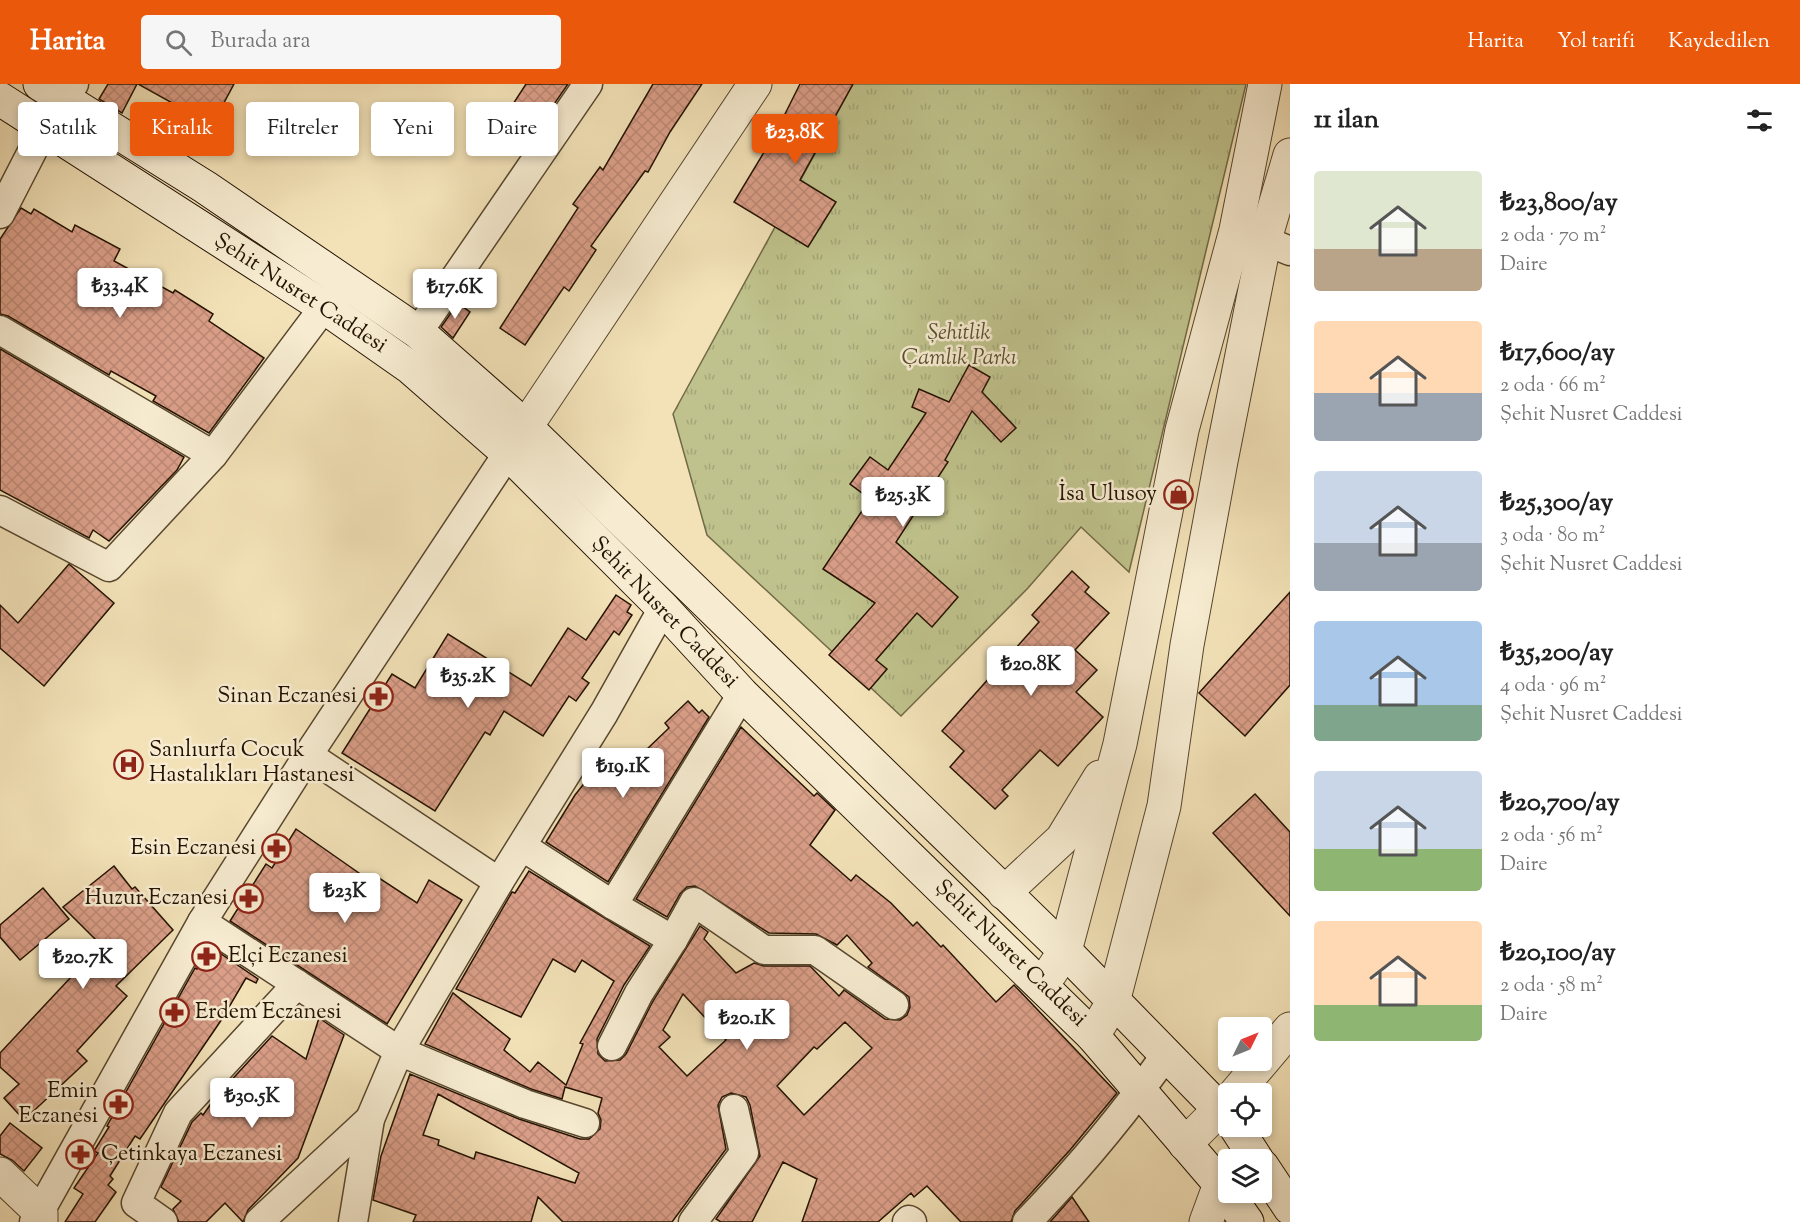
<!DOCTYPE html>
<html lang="tr">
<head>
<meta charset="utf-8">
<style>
  body { margin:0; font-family:"Sorts Mill Goudy",serif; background:#f6f6f6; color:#222; height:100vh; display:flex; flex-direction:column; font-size:22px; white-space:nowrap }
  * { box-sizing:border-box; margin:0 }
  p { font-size:20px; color:#767676 }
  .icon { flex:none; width:33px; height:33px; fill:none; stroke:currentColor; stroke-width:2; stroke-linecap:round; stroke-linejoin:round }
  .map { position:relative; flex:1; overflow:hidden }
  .drawer { display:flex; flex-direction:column; background:#fff; width:510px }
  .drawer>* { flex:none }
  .banner { position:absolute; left:18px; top:18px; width:570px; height:54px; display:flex; gap:12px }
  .needle { width:39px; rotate:47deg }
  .buttons { position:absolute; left:1218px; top:933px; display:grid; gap:12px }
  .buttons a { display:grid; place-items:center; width:54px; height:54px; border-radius:6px; background:#fff; box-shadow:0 3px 9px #0003; font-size:30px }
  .price { position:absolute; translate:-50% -51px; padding:0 14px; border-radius:6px; background:#fff; color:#222; font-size:20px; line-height:39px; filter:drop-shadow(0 2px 3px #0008) }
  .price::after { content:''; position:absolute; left:50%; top:36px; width:18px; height:14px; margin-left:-9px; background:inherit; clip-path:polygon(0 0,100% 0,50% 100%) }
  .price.current { background:#ea580c; color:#fff }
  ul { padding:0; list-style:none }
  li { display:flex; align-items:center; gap:18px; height:150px; padding:0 24px }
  li span { display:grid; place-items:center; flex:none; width:168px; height:120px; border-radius:6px; color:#555 }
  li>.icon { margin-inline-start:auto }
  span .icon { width:72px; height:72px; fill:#fffc; stroke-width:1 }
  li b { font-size:26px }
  h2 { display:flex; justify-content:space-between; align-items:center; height:72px; padding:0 24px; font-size:26px }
  .tag { padding:0 21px; border-radius:6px; background:#fff; box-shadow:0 3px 9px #0003; font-size:21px; line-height:54px }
  .tag.current { background:#ea580c; color:#fff }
  header { display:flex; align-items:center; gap:36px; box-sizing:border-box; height:84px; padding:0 30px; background:#ea580c; color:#fff }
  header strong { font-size:28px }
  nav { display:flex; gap:33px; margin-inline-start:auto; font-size:21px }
  .search { width:420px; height:54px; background:#f6f6f6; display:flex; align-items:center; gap:15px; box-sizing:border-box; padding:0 21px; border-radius:6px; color:#767676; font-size:22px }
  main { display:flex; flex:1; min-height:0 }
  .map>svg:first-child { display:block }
  .grass { fill:url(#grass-tufts); stroke:#716a46; stroke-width:1.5 }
  .building { fill:url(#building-cross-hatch); stroke:#231200; stroke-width:1.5; fill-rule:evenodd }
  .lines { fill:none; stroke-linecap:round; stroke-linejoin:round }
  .minor-casing { stroke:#57462e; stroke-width:31 }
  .tertiary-casing { stroke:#57462e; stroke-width:35 }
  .secondary-casing { stroke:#231200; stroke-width:35 }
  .minor { stroke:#f7ecd1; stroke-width:28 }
  .tertiary { stroke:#f7ecd1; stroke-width:33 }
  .secondary { stroke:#f7ecd1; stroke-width:33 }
  .labels { text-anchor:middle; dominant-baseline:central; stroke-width:5; stroke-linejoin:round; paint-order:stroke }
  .street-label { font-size:22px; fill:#231200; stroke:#f7ecd1 }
  .park-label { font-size:22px; font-style:italic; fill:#5a5031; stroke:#f7ecd1 }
  .poi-label { font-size:22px; fill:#231200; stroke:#f7ecd1; text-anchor:end }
</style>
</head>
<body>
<header>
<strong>Harita</strong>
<div class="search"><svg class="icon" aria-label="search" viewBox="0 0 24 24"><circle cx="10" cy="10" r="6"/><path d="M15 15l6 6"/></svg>Burada ara</div>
<nav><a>Harita</a><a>Yol tarifi</a><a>Kaydedilen</a></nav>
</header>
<main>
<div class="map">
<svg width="1290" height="1138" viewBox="0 0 1290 1138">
  <defs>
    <pattern id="grass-tufts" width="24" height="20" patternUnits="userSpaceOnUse" patternTransform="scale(1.5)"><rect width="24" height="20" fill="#bfc28c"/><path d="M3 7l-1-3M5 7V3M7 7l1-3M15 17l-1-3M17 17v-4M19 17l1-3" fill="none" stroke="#a4a677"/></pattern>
    <pattern id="building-cross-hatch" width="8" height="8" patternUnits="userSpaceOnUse" patternTransform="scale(1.5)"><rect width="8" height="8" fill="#db9f89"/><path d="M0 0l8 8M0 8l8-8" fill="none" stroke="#bc8874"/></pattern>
  </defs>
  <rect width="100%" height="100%" fill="#f3e2b8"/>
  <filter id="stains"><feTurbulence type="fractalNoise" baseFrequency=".00333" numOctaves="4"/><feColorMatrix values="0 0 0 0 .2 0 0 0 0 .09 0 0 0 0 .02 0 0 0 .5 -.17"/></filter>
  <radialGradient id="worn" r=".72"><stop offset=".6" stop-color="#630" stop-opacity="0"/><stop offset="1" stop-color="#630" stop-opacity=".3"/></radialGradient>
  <path class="grass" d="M853,0H1246L1129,488L1081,443L1028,504L901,632L707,451L673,330Z"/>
  <g class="building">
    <path d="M108,0H137L122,29L99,15Z"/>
    <path d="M138,0H234L212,41Z"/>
    <path d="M526,0H568L534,49L506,31Z"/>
    <path d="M653,0H702L670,48L648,88L645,87L591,162L596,166L569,207L564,203L525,261L500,244L578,124L573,120L600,83L603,86Z"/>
    <path d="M800,0H853L800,96L836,118L808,163L734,118L775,50Z"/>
    <path d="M21,124L31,130L34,125L72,148L75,141L120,165L114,177L173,209L175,206L213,230L209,237L264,274L209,349L153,317L156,312L111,287L109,291L8,232L0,230V155Z"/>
    <path d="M458,219L470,228L453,254L441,243Z"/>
    <path d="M0,265L184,373L177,386L109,457L93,446L89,454L0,406Z"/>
    <path d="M969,281L990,293L982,308L1016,344L1001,358L972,327L945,376L948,378L896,458L958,513L932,543L917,529L876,576L887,585L869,606L829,571L875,519L823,485L870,415L850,400L870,373L888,386L926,329L912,323L919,305L949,318Z"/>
    <path d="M69,480L114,519L44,602L0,564V521L18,539Z"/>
    <path d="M1072,487L1089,503L1085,508L1109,529L1075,566L1097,586L1076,608L1103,633L1058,682L1040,666L1002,706L1008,712L995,725L950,683L964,667L942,647L1039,538L1032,531Z"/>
    <path d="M1290,508V601L1245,652L1199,609Z"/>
    <path d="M616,511L631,521L627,528L632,531L619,551L614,547L582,594L589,599L576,617L569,612L543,652L504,627L490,651L485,648L435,727L342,669L392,590L415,604L448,550L531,602L568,544L586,556Z"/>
    <path d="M688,617L699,629L702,626L709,633L608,798L546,758L575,711L602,677L622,689L669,644L665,639Z"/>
    <path d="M741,643L814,712L817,709L835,726L810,761L851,797L856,791L891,819L913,842L917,838L941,863L943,861L996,918L1014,901L1117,1009L1070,1066L1015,1127L1011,1138H961L927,1102L914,1113L911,1109L878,1138H802L817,1095L783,1078L752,1138H721L716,1135L760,1072L750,1021L746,1013L731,1009L722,1013L718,1021L726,1065L672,1138H563L538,1113L531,1138H413L416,1131L373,1116L381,1072L410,990L519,1035L580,1055H589L600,1045L601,1036L598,1029L602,1014L565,1003L562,1015L531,1005L425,960L453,909L510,955L504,966L530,988L538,978L566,1001L583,960L580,959L614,897L582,876L575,888L553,875L521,933L456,905L512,808L515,809L529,787L650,862L624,901L597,955L598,970L605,977L620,976L626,970L653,917L700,842L708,848L704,855L736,889L754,879L764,882H810L839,912L844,906L885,935L900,936L907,931L910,923L909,913L868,883L872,879L847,851L837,861L816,850L769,849L695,802L687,803L680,810L667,833L636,815ZM683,910L726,956L687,992L659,963L670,953L663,946ZM845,938L872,964L804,1031L777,1002L814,963L817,965ZM438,1010L579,1089L575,1099L476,1068L474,1075L438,1061L439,1056L423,1051Z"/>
    <path d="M1255,710L1290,748V832L1213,749Z"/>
    <path d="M296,745L369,796L373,790L417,819L429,796L462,816L387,940L230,837L266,780L272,784Z"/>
    <path d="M114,782L132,805L135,803L173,846L116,902L127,912L77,967L87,977L24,1036L4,1014L19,1000L0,983V969L101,861L63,823Z"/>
    <path d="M43,804L69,835L20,876L0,853V841Z"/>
    <path d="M211,863L258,895L256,899L246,894L222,935L140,1055L135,1052L110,1092L113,1095L108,1101L116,1108L95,1138H65L83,1110L74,1104L98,1069L94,1067L109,1043L107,1042L195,884L197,885Z"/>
    <path d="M319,934L344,951L298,1074L248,1126L243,1138L225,1119L206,1138H179L173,1125L181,1117L161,1103L192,1038L201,1029L203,1031L215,1014L272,952L306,975Z"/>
    <path d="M10,1039L42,1064L24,1087L12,1076L0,1070V1052Z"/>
    <path d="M1072,1113L1089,1138H1050L1058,1129Z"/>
  </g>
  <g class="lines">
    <defs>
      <g id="minor">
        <path d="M0,130L39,54L74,0"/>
        <path d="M1244,148L1290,167"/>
        <path d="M0,246L213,371"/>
        <path d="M418,248L588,0"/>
        <path d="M0,426L109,483L213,371L324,223"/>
        <path d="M308,671L499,798"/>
        <path d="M523,763L613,821L673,856L694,818L764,866H815L894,921"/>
        <path d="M613,821L742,610"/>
        <path d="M202,838L399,967L525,1020L585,1039"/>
        <path d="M612,962L639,909L673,856"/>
        <path d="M34,1138L202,838L308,671L508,369"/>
        <path d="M163,1138L136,1119L178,1029L297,900"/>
        <path d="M259,1138L370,1035"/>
        <path d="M353,1138L370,1035L399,967L499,798L604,629L663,524"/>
        <path d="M693,1138L744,1069L734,1025"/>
        <path d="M907,1138L909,1136L912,1138"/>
        <path d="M1027,1138C1078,1085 1125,1029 1167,969"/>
      </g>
      <g id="tertiary">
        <path d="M511,365L755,0"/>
        <path d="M1004,809L1062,755L1100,693"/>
        <path d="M1043,900L1065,867L1120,660L1182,346L1236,146L1265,0"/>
        <path d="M1093,952L1113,918L1164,722L1187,561L1221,377L1265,155L1290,71"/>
        <path d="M1235,1010L1290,945"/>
        <path d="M1185,1060L1228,1017"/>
        <path d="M0,1090L41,1129V1138"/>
        <path d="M1206,1138L1220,1100"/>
      </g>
      <g id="secondary">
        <path d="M40,0L205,103L418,248L526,343L1065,867L1228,1034"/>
        <path d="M0,15L324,223L411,284L508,369L663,524L742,610L1093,952L1220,1100L1247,1138"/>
        <path d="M1235,1042L1257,1076"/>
        <path d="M1262,1082L1290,1124"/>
      </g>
    </defs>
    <use href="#minor" class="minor-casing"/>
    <use href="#tertiary" class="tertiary-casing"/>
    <use href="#secondary" class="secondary-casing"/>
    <use href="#minor" class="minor"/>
    <use href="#tertiary" class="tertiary"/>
    <use href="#secondary" class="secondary"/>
  </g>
  <defs>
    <symbol id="shop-ring" viewBox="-11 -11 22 22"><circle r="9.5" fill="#f7ecd1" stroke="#8f2418" stroke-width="1.5"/><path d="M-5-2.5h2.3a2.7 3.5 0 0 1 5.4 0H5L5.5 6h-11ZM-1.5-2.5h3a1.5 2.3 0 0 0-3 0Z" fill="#8f2418"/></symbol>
    <symbol id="pharmacy-ring" viewBox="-11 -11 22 22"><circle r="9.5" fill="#f7ecd1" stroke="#8f2418" stroke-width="1.5"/><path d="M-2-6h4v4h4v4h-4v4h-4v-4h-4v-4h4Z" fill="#8f2418"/></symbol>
    <symbol id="hospital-ring" viewBox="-11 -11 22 22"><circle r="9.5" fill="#f7ecd1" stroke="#8f2418" stroke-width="1.5"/><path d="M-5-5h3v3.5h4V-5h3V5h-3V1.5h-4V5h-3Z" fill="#8f2418"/></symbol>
  </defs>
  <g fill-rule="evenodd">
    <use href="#shop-ring" x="1162" y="394" width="33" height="33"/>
    <use href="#pharmacy-ring" x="362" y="596" width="33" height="33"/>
    <use href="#hospital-ring" x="112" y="664" width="33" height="33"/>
    <use href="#pharmacy-ring" x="260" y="748" width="33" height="33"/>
    <use href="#pharmacy-ring" x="232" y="798" width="33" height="33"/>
    <use href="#pharmacy-ring" x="190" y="856" width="33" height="33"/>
    <use href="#pharmacy-ring" x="158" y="912" width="33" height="33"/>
    <use href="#pharmacy-ring" x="102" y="1004" width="33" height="33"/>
    <use href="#pharmacy-ring" x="64" y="1054" width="33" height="33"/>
  </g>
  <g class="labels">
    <g class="street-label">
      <text transform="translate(300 210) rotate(33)">Şehit Nusret Caddesi</text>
      <text transform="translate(664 529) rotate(46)">Şehit Nusret Caddesi</text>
      <text transform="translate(1010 870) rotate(44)">Şehit Nusret Caddesi</text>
    </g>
    <g class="park-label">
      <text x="959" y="250">Şehitlik<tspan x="959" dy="25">Çamlık Parkı</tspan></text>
    </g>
    <g class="poi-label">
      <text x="1157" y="411">İsa Ulusoy</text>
      <text x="357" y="613">Sinan Eczanesi</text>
      <text x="149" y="667" text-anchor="start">Sanlıurfa Cocuk<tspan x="149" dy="25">Hastalıkları Hastanesi</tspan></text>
      <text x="256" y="765">Esin Eczanesi</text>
      <text x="228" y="815">Huzur Eczanesi</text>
      <text x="228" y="873" text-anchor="start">Elçi Eczanesi</text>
      <text x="195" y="929" text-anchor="start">Erdem Eczanesi</text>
      <text x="98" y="1008">Emin<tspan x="98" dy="25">Eczanesi</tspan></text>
      <text x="101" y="1071" text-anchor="start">Çetinkaya Eczanesi</text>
    </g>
  </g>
  <rect width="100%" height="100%" filter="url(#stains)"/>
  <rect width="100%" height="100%" fill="url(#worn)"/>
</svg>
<div class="buttons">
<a><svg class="needle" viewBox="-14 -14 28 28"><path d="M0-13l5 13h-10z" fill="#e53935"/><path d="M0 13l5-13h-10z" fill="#767676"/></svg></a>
<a><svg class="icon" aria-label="locate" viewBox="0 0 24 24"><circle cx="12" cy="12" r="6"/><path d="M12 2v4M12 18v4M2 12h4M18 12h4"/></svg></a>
<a><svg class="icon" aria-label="layers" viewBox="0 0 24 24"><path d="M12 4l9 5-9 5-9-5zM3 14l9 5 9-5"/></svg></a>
</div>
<b class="price current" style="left:795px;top:81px">₺23.8K</b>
<b class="price" style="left:120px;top:235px">₺33.4K</b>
<b class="price" style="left:455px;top:236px">₺17.6K</b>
<b class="price" style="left:903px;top:444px">₺25.3K</b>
<b class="price" style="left:1031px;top:613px">₺20.8K</b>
<b class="price" style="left:468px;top:625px">₺35.2K</b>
<b class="price" style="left:623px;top:715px">₺19.1K</b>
<b class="price" style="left:345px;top:840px">₺23K</b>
<b class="price" style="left:83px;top:906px">₺20.7K</b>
<b class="price" style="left:747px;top:967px">₺20.1K</b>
<b class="price" style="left:252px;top:1045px">₺30.5K</b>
<div class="banner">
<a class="tag">Satılık</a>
<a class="tag current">Kiralık</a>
<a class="tag">Filtreler</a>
<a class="tag">Yeni</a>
<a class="tag">Daire</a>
</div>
</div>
<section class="drawer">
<h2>11 ilan<svg class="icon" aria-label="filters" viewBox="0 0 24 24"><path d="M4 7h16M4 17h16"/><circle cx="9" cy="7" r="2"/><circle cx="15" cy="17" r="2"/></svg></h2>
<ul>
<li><span style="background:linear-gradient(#dfe7d0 65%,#b9a48a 0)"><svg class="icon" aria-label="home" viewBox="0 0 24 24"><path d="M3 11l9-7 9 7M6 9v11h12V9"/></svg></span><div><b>₺23,800/ay</b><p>2 oda · 70 m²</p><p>Daire</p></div></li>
<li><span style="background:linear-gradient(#ffd9b3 60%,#9aa5b1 0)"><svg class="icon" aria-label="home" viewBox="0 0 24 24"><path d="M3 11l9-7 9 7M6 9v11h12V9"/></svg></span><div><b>₺17,600/ay</b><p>2 oda · 66 m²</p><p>Şehit Nusret Caddesi</p></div></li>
<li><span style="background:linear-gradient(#c9d6e8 60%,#9aa5b1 0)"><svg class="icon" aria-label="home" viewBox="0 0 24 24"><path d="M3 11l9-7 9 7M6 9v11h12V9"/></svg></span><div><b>₺25,300/ay</b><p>3 oda · 80 m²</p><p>Şehit Nusret Caddesi</p></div></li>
<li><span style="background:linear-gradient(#a9c7e8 70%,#7fa58c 0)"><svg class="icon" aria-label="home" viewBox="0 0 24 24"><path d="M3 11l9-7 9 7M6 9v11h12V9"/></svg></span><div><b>₺35,200/ay</b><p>4 oda · 96 m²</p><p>Şehit Nusret Caddesi</p></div></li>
<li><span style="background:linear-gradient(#c9d6e8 65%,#8fb573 0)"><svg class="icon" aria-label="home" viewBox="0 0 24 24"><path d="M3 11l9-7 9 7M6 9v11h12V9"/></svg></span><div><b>₺20,700/ay</b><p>2 oda · 56 m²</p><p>Daire</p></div></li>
<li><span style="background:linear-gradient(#ffd9b3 70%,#8fb573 0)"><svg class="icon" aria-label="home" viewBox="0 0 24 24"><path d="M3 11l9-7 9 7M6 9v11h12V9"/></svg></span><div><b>₺20,100/ay</b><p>2 oda · 58 m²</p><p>Daire</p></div></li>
</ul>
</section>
</main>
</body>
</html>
